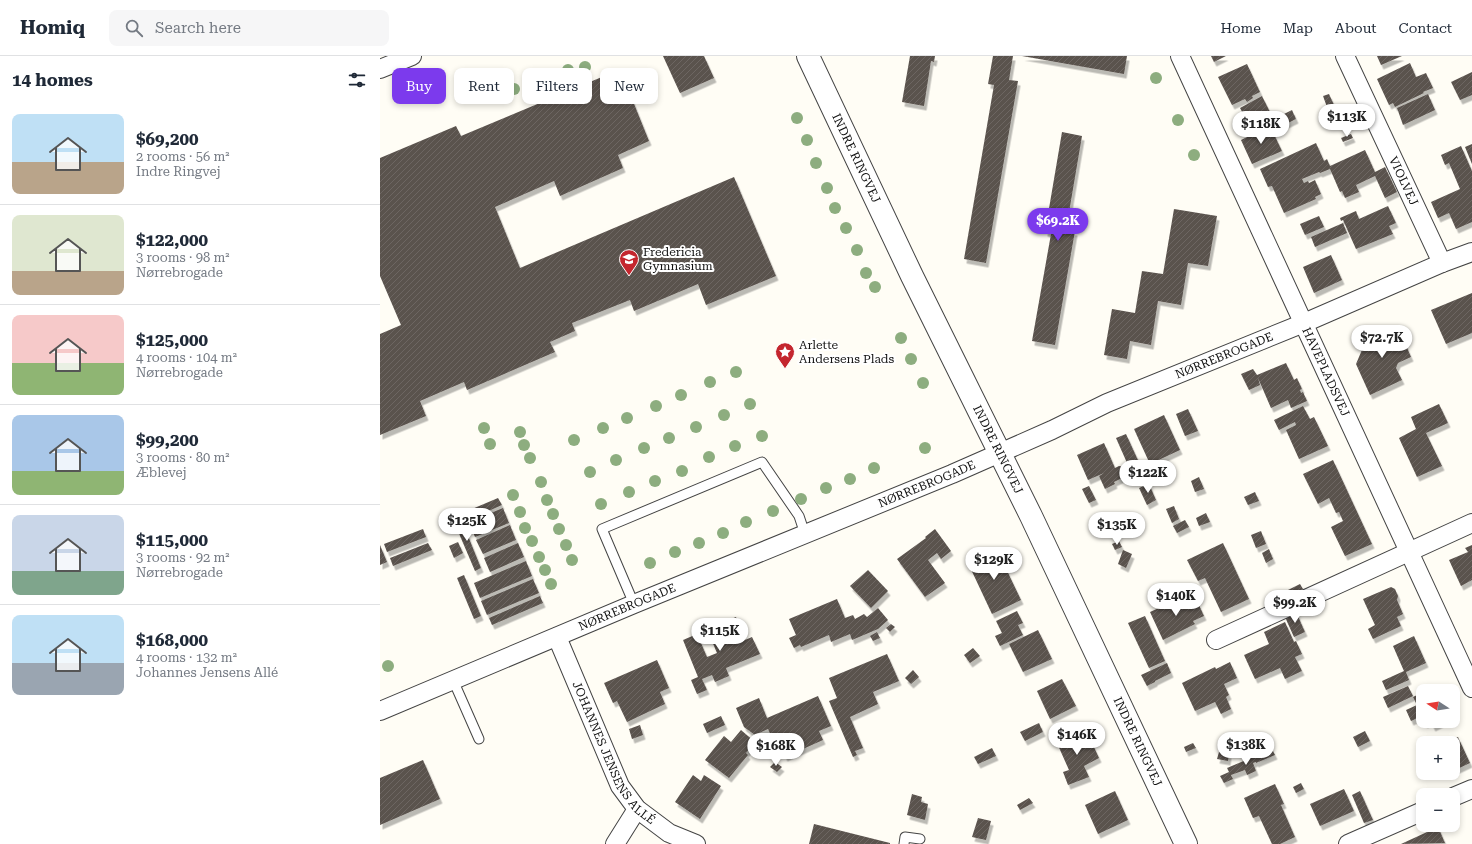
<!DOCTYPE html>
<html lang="en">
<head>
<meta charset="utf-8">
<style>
  body { margin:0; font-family:"Roboto Serif",serif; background:#f6f6f7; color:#1f2937; height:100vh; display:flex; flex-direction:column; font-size:15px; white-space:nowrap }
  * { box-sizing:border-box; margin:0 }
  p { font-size:13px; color:#747a83 }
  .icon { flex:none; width:22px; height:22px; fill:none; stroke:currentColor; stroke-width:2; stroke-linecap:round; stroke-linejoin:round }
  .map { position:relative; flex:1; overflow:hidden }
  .side { display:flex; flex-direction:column; background:#fff; width:380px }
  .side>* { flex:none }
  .top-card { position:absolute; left:12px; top:12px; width:380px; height:36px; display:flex; gap:8px }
  .needle { width:26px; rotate:282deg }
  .tools { position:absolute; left:1036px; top:628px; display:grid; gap:8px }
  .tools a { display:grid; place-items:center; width:44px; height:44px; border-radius:8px; background:#fff; box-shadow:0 2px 6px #0003; font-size:20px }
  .price { position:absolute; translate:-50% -34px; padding:0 9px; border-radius:14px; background:#fff; color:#222; font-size:13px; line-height:26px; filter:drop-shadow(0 1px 2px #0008) }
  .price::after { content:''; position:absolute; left:50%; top:24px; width:12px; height:9px; margin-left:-6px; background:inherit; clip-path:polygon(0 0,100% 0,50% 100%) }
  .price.on { background:#7c3aed; color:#fff }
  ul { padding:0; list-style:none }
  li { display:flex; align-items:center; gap:12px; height:100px; padding:0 12px }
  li+li { border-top:1px solid #e0e1e3 }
  li span { display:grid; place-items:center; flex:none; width:112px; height:80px; border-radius:8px; color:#555 }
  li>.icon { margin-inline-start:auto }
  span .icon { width:48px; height:48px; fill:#fffc; stroke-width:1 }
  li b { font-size:17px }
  h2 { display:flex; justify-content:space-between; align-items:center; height:48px; padding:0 12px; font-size:17px }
  .chip { padding:0 14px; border-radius:8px; background:#fff; box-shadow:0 2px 6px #0003; font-size:14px; line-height:36px }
  .chip.on { background:#7c3aed; color:#fff }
  header { display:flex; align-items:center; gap:24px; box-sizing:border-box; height:56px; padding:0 20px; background:#fff; border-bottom:1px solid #e0e1e3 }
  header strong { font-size:19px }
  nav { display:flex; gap:22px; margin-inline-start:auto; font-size:14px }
  .search { width:280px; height:36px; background:#f6f6f7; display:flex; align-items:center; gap:10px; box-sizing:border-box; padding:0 14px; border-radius:8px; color:#747a83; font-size:15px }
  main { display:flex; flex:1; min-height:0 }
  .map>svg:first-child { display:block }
  .building { fill:url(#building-hatch); filter:url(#shadow) }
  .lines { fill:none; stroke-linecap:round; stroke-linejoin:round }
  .service-casing { stroke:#444; stroke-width:11 }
  .minor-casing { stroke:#444; stroke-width:20 }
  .tertiary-casing { stroke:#444; stroke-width:24 }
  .service { stroke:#fff; stroke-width:9 }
  .minor { stroke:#fff; stroke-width:18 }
  .tertiary { stroke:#fff; stroke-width:22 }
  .tree { fill:#8dad7f }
  .labels { text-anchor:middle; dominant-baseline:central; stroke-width:4; stroke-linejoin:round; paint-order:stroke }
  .street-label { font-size:12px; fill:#111; stroke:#fff }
  .poi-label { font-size:12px; fill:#111; stroke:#fff; text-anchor:start }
</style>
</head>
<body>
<header>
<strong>Homiq</strong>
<div class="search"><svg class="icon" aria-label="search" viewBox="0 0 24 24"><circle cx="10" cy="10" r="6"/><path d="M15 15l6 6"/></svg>Search here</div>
<nav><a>Home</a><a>Map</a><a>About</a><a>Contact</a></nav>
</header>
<main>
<section class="side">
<h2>14 homes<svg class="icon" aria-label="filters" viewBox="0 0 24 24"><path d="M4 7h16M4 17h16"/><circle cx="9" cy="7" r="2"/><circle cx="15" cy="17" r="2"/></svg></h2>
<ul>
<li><span style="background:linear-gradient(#bfe0f5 60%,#b9a48a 0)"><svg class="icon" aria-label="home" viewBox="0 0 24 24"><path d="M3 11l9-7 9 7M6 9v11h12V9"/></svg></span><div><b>$69,200</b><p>2 rooms · 56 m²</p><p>Indre Ringvej</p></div></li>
<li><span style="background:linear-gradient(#dfe7d0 70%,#b9a48a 0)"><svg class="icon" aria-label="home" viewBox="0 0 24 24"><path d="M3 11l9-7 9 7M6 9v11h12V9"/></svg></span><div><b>$122,000</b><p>3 rooms · 98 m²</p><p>Nørrebrogade</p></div></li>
<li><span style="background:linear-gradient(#f6c9c9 60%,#8fb573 0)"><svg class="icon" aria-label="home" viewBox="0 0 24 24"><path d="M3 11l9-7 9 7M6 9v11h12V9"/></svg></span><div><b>$125,000</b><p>4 rooms · 104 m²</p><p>Nørrebrogade</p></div></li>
<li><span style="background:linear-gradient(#a9c7e8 70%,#8fb573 0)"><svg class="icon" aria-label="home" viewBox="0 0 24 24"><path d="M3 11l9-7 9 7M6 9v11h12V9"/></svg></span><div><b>$99,200</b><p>3 rooms · 80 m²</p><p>Æblevej</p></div></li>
<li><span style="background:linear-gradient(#c9d6e8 70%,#7fa58c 0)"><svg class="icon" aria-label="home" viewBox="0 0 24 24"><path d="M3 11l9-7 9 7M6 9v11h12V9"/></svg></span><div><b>$115,000</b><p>3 rooms · 92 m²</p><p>Nørrebrogade</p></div></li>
<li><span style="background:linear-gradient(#bfe0f5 60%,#9aa5b1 0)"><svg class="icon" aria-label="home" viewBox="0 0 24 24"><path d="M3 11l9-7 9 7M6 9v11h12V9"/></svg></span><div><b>$168,000</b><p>4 rooms · 132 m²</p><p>Johannes Jensens Allé</p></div></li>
</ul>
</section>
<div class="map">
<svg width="1092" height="788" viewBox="0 0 1092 788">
  <defs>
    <pattern id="building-hatch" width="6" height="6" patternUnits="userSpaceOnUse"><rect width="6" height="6" fill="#5a524d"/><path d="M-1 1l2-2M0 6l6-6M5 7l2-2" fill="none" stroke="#6d6662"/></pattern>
    <filter id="shadow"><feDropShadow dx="2.5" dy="4.5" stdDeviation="0" flood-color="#0004"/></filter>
  </defs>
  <rect width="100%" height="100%" fill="#fffdf5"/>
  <g class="building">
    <path d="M283,0H324L334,22L300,37Z"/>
    <path d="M530,0H555L554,6L551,5L544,50L522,46Z"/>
    <path d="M613,0H633L629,24L638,25L606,207L584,203L614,29L608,28Z"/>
    <path d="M642,0H747L744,18Z"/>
    <path d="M831,0H846L834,6Z"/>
    <path d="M997,0H1022L1001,9Z"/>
    <path d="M1030,7L1036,21L1046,17L1053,32L1043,36L1044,37L1015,51L1013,47L1009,49L997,23Z"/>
    <path d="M867,8L880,36L872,40L873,42L867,46L865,43L852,49L838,21Z"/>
    <path d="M1092,16V39L1080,44L1071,26Z"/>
    <path d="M229,18L240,42L250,38L269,85L238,99L243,112L180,140L174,125L115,151L140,212L354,121L396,220L326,249L318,228L254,255L250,244L192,267L195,275L170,286L175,296L87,334L84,326L40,345L46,360L0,379V278L21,269L0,220V102L76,70L81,80Z"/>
    <path d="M949,38L954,49L947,51L943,40Z"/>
    <path d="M1048,38L1055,54L1023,69L1017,52Z"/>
    <path d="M882,40L890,56L868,67L860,52Z"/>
    <path d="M912,54L916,63L906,68L902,59Z"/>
    <path d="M890,70L902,95L872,108L861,84Z"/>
    <path d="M682,76L702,80L686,174L695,175L675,289L652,285L671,178L665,176Z"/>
    <path d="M971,78L973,82L963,86L961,82Z"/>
    <path d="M936,87L944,105L947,103L950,110L985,94L995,116L1005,111L1017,136L1005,142L995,120L976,129L979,136L965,142L962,135L960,136L950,113L940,117L939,116L922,123L924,127L928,125L929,127L935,124L941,138L935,141L936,143L904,157L892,130L888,131L880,113Z"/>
    <path d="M1092,88V108L1085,91Z"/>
    <path d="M1081,90L1092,115V166L1076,173L1069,157L1058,162L1051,146L1080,133L1069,107L1065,109L1061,99Z"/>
    <path d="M1008,150L1016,167L1009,170L1013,178L976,193L963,164L961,165L960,162L976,155L979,163Z"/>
    <path d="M794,153L837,160L828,210L808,207L801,249L778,245L771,289L750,285L747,303L724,299L732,253L755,257L762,215L783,218Z"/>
    <path d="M939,160L944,171L925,179L920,168Z"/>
    <path d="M963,167L967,177L935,191L931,181Z"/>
    <path d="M951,199L962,224L934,237L923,211Z"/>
    <path d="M1092,237V277L1066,288L1051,254Z"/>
    <path d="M1017,269L1031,301L1018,307L1016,312L1022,324L990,339L976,308L987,282Z"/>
    <path d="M906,307L914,324L917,322L922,333L920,334L921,337L923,336L927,345L911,352L908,344L891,352L878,322L880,329L869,334L861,318L873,313L877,319Z"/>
    <path d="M1059,348L1068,367L1046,377L1062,410L1037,421L1019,382L1036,373L1031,361Z"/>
    <path d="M923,350L930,363L934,361L948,390L919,403L906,374L916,369L915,366L899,374L894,364Z"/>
    <path d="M808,353L818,375L805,380L796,358Z"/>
    <path d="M784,359L800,394L770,408L754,373Z"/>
    <path d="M746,378L762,413L752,418L736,382Z"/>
    <path d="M724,387L735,412L739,410L745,411L746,413V417L744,421L734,426L735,428L725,433L719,420L724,417L708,424L697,399Z"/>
    <path d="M953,404L992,488L965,500L951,471L963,465L959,456L956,457L949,442L938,448L923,418Z"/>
    <path d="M819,421L824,433L815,436L811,425Z"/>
    <path d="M769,428L776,444L767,449L759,432Z"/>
    <path d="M709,430L716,444L709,447L702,433Z"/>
    <path d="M875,436L879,445L868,449L864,441Z"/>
    <path d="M118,442L122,449L88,464L85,456Z"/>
    <path d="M794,450L799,463L792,467L786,453Z"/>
    <path d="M123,452L129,467L95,481L89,466Z"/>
    <path d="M826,457L830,466L819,470L816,462Z"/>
    <path d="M79,458L101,512L95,515L72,461Z"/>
    <path d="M805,464L809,471L797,477L793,470Z"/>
    <path d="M756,465L758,467V471L754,472L752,469V466Z"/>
    <path d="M130,469L136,484L103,498L96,484Z"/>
    <path d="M43,473L46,481L7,496L4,488Z"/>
    <path d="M555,473L571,495L561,503L557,497L548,504L565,527L545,541L517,503L546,482L545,481Z"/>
    <path d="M881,475L886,488L876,492L871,479Z"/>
    <path d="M739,485L742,491L735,494L732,488Z"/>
    <path d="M78,486L83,497L74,502L69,490Z"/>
    <path d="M48,487L52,494L13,510L10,502Z"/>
    <path d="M138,487L144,501L110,516L104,502Z"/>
    <path d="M843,487L869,543L841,556L825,522L818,525L807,504Z"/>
    <path d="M0,489L7,506L0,509Z"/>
    <path d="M1092,489V524L1081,530L1069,504L1088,496L1085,492Z"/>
    <path d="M607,491L611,499L618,496L641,544L612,558L589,509L596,506L592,498Z"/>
    <path d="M889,493L893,503L886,507L882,497Z"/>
    <path d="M743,494L752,498L746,512L738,508Z"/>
    <path d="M146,505L152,520L100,542L94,527Z"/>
    <path d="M488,514L508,535L491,552L470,530Z"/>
    <path d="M84,519L101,560L94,563L77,522Z"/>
    <path d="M153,523L159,537L107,559L101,545Z"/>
    <path d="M920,528L923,533L898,545L896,540Z"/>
    <path d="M1011,531L1015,533L1018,540L1017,544L1023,558L1017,561L1021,570L993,583L988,573L995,569L983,543Z"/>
    <path d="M160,540L163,547L112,569L109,562Z"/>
    <path d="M803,541L809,552L818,547L824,560L813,565L815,568L783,584L770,556Z"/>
    <path d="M457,543L465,562L473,559L475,563L484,558L487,561L498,552L508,564L498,573L472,584L470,578L451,586L449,579L421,591L420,589L414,592L409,582L416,579L409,563Z"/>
    <path d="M637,555L643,567L638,569L643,579L620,590L615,580L622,577L616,565Z"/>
    <path d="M916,556L925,576L914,581L905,561Z"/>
    <path d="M765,560L785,605L769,612L748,567Z"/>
    <path d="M356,561L365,584L372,581L380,598L346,612L349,620L335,626L332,619L322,623L327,634L317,638L311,624L318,621L303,584L317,578L327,601L337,597L327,573Z"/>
    <path d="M905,566L914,586L916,585L922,598L915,601L922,615L905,623L900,612L875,623L864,599L889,588L884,576Z"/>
    <path d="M511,568L515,571L510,576L506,572Z"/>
    <path d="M658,574L672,603L643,616L629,588Z"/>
    <path d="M497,576L500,582L493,585L490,580Z"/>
    <path d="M1034,580L1046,607L1026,616L1029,624L1006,634L1002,625L1024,615L1013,590Z"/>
    <path d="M593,592L600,600L590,607L584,599Z"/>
    <path d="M507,598L519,625L493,636L498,648L470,661L483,692L475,695L477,699L473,701L449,645L457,642L449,622Z"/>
    <path d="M277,604L289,632L280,636L285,648L247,666L237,645L233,647L224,627Z"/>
    <path d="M850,606L857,622L844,628L849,639L846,641L851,653L841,658L835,646L815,655L802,627L835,611L836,613Z"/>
    <path d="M787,607L791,617L775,625V626L767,630L761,619Z"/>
    <path d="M533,614L539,621L531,628L525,622Z"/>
    <path d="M682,623L696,650L670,663L657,635Z"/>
    <path d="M1028,630L1033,640L1008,652L1003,641Z"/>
    <path d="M1057,630V632H1061L1062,635H1045Z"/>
    <path d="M1043,636V662L1042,660L1031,665L1026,654L1037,649L1033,641Z"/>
    <path d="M438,640L451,670L439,675L443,684L405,701L401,691L397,693L388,673L375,679L364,671L356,652L379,642L387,662Z"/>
    <path d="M341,660L345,669L327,677L323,668Z"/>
    <path d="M1044,665H1065L1053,671L1050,665L1045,668Z"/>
    <path d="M659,667L663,676L645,685L640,676Z"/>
    <path d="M260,669L263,679L252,683L249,673Z"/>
    <path d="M361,674L375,686L366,697L368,699L349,722L325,704L344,680L351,686Z"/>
    <path d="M706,674L719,702L704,710L709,721L688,729L683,716L689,714L677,687L688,682L687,679L693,676L694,679Z"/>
    <path d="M985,675L990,685L978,691L973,681Z"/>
    <path d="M1078,681L1090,707L1073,715V687H1065Z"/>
    <path d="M1052,682L1054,687H1043V696L1042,697L1038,688Z"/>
    <path d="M813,687L816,692L806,696L804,691Z"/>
    <path d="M867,690L871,699L862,703L858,694Z"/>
    <path d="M612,692L616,700L598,708L594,701Z"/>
    <path d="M892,693L895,699L876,707V706L873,707L876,715L867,719L865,714L851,719L853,723L844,727L840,720L849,716L847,712Z"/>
    <path d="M839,696L849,698L848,705L837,703Z"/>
    <path d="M43,704L60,743L0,769V722Z"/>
    <path d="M395,706L402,711L397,716L390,711Z"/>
    <path d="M313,719L321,725L324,719L341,730L320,763L295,746Z"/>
    <path d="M921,727L924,733L916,737L913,731Z"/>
    <path d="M895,728L904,748L901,749L915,781L900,788H892L879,760L873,762L864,742Z"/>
    <path d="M964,733L974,755L940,770L930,748Z"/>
    <path d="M735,735L748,764L718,778L705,749Z"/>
    <path d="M980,735L993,764L984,767L972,739Z"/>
    <path d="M532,738L542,741L541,746L548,748L545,764L527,759Z"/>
    <path d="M649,742L653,747L640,754L637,749Z"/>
    <path d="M598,762L611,765L606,784L592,781Z"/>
    <path d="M434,768L510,787V788H429Z"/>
    <path d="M1058,771L1065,787L1021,788Z"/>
  </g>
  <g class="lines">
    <defs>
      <g id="service">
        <path d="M254,548L222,473L382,406L419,460L425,478"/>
        <path d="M73,624L99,683"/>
        <path d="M524,788L525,781L540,783"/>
      </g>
      <g id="minor">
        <path id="s1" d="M800,0L1092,632"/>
        <path id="s2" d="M965,0L1062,207"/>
        <path d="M0,13L32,0"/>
        <path id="s3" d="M177,581L240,730L257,753L289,777L316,788"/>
        <path d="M836,584L1092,467"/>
        <path id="s4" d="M0,655L254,548L572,418L672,374L727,347L924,267L1062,207L1092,196"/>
        <path d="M1073,741L1092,733"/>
        <path d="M235,788L257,753"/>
        <path d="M968,788L1043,755"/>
      </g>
      <g id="tertiary">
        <path id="s5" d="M428,0L532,220L651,460L806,788"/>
      </g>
    </defs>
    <use href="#service" class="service-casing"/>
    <use href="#minor" class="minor-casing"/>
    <use href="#tertiary" class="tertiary-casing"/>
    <use href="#service" class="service"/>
    <use href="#minor" class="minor"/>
    <use href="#tertiary" class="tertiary"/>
  </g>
  <g class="tree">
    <circle cx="205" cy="11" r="6"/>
    <circle cx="188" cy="14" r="6"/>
    <circle cx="776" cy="22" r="6"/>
    <circle cx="159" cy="23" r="6"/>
    <circle cx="134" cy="33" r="6"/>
    <circle cx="417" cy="62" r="6"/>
    <circle cx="798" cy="64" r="6"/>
    <circle cx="427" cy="84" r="6"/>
    <circle cx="814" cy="99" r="6"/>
    <circle cx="436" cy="107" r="6"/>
    <circle cx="447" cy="132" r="6"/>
    <circle cx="455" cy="152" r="6"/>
    <circle cx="466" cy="172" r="6"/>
    <circle cx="477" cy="194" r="6"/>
    <circle cx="486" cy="217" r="6"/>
    <circle cx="495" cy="231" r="6"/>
    <circle cx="521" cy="282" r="6"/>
    <circle cx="531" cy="303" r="6"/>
    <circle cx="356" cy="316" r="6"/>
    <circle cx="330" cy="326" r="6"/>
    <circle cx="543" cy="327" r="6"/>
    <circle cx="301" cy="339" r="6"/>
    <circle cx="370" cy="348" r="6"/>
    <circle cx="276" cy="350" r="6"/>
    <circle cx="344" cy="359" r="6"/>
    <circle cx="247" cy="362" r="6"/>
    <circle cx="316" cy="371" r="6"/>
    <circle cx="104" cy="372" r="6"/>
    <circle cx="223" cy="372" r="6"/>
    <circle cx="140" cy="376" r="6"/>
    <circle cx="382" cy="380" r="6"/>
    <circle cx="289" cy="382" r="6"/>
    <circle cx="194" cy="384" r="6"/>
    <circle cx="110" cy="388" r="6"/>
    <circle cx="144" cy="389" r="6"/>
    <circle cx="355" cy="390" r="6"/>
    <circle cx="264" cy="392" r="6"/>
    <circle cx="545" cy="392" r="6"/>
    <circle cx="329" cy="401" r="6"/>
    <circle cx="150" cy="402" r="6"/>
    <circle cx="236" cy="404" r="6"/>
    <circle cx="494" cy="412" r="6"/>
    <circle cx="302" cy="415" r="6"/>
    <circle cx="210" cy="416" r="6"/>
    <circle cx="470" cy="423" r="6"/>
    <circle cx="275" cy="425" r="6"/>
    <circle cx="161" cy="426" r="6"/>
    <circle cx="446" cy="432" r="6"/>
    <circle cx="249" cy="436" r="6"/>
    <circle cx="133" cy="439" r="6"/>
    <circle cx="421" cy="443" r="6"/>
    <circle cx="167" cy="444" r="6"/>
    <circle cx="221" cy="448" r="6"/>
    <circle cx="393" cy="455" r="6"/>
    <circle cx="140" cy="456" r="6"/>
    <circle cx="173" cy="458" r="6"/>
    <circle cx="366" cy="466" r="6"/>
    <circle cx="145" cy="472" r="6"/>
    <circle cx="179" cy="473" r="6"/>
    <circle cx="343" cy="477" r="6"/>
    <circle cx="152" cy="485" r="6"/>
    <circle cx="319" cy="487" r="6"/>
    <circle cx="186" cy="489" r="6"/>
    <circle cx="295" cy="496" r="6"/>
    <circle cx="159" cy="501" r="6"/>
    <circle cx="192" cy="504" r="6"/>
    <circle cx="270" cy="507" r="6"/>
    <circle cx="165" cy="514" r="6"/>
    <circle cx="171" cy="528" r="6"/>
    <circle cx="8" cy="610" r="6"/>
  </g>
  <defs>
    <symbol id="school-pin" viewBox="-11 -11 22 30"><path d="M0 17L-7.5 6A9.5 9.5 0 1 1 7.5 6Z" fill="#c4262e" stroke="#fff"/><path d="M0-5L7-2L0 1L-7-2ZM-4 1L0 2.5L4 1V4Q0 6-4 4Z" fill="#fff"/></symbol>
    <symbol id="sight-pin" viewBox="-11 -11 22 30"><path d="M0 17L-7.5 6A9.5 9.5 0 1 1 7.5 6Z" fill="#c4262e" stroke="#fff"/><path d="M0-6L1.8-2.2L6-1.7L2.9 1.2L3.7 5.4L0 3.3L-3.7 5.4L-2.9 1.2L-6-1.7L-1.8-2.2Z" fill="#fff"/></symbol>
  </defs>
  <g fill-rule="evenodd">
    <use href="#school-pin" x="238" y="192" width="22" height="30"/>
    <use href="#sight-pin" x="394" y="285" width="22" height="30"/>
  </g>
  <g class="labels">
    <g class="street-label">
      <text stroke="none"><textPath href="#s5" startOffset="113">INDRE RINGVEJ</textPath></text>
      <text stroke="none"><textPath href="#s2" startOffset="138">VIOLVEJ</textPath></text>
      <text stroke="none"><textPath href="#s4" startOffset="916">NØRREBROGADE</textPath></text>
      <text stroke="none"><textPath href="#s1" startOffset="348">HAVEPLADSVEJ</textPath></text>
      <text stroke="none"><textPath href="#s5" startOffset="437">INDRE RINGVEJ</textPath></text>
      <text stroke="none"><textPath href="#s4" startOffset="592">NØRREBROGADE</textPath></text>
      <text stroke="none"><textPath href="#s4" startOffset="268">NØRREBROGADE</textPath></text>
      <text stroke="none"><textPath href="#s5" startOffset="761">INDRE RINGVEJ</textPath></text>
      <text stroke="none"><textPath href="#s3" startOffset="130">JOHANNES JENSENS ALLÉ</textPath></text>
    </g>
    <g class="poi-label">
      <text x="263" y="196">Fredericia<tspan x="263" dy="14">Gymnasium</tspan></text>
      <text x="419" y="289">Arlette<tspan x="419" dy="14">Andersens Plads</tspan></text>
    </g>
  </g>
</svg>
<div class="tools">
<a><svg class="needle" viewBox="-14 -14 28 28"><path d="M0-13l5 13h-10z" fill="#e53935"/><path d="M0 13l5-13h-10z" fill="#747a83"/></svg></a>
<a>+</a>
<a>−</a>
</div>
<b class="price" style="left:967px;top:82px">$113K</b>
<b class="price" style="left:881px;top:89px">$118K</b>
<b class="price on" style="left:678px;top:186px">$69.2K</b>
<b class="price" style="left:1002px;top:303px">$72.7K</b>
<b class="price" style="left:768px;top:438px">$122K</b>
<b class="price" style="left:87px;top:486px">$125K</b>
<b class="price" style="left:737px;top:490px">$135K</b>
<b class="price" style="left:614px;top:525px">$129K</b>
<b class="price" style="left:796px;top:561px">$140K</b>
<b class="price" style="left:915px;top:568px">$99.2K</b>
<b class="price" style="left:340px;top:596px">$115K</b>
<b class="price" style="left:697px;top:700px">$146K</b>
<b class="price" style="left:866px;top:710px">$138K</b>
<b class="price" style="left:396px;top:711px">$168K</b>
<div class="top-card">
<a class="chip on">Buy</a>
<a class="chip">Rent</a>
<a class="chip">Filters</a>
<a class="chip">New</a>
</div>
</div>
</main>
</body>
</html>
